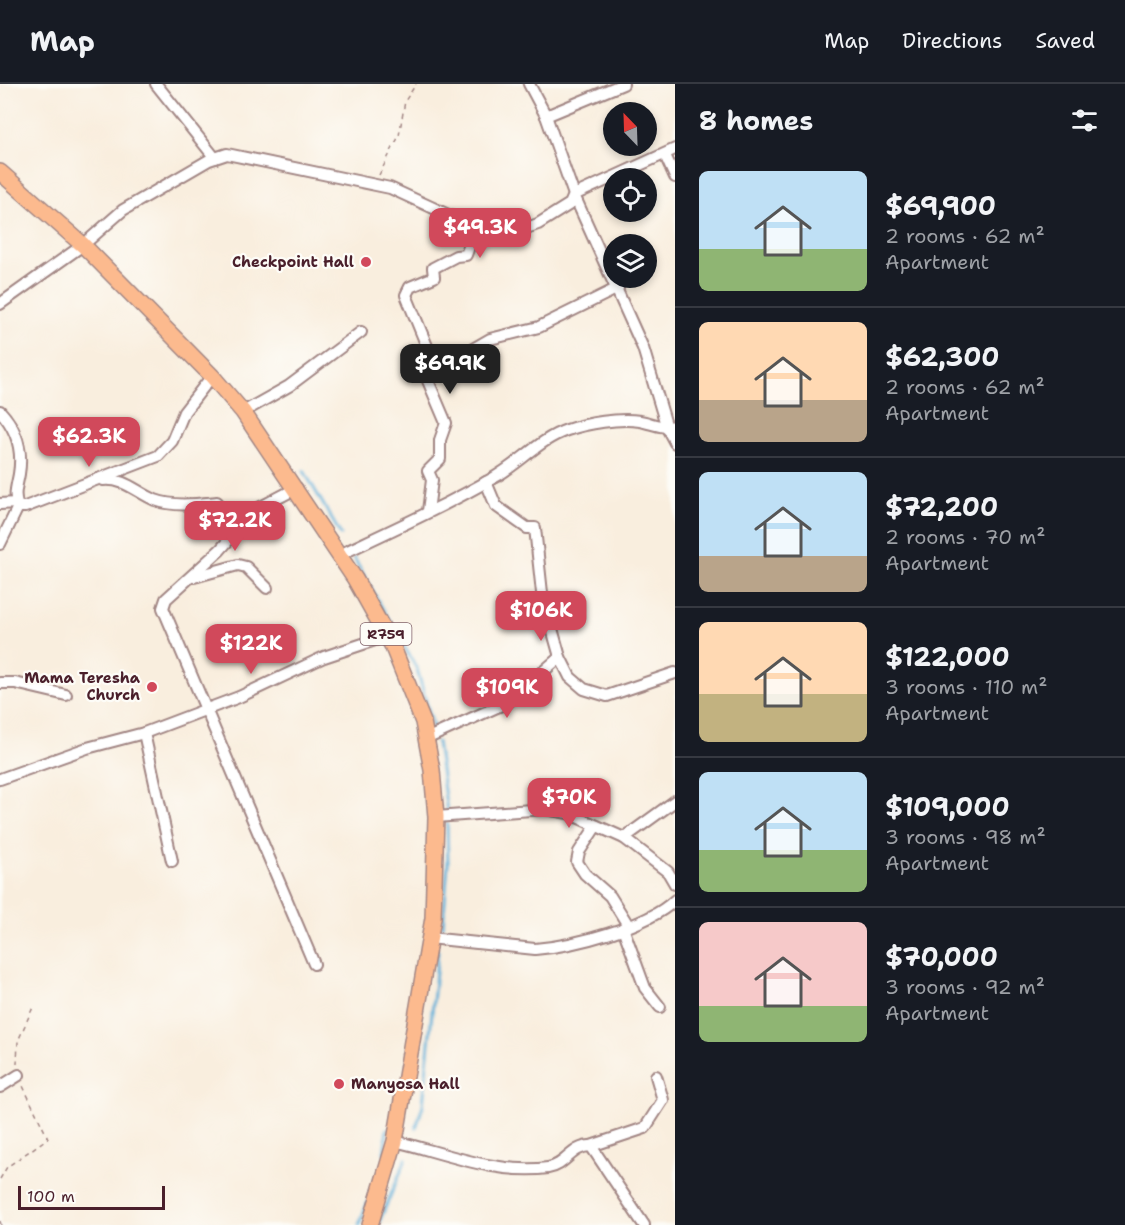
<!DOCTYPE html>
<html lang="en">
<head>
<meta charset="utf-8">
<style>
  body { margin:0; font-family:"Shantell Sans",sans-serif; background:#242831; color:#f1f3f6; height:100vh; display:flex; flex-direction:column; font-size:22px; white-space:nowrap }
  * { box-sizing:border-box; margin:0 }
  p { font-size:20px; color:#9ea1a6 }
  .icon { flex:none; width:33px; height:33px; fill:none; stroke:currentColor; stroke-width:2; stroke-linecap:round; stroke-linejoin:round }
  .map { position:relative; flex:1; overflow:hidden }
  .panel { display:flex; flex-direction:column; background:#171b24; width:450px }
  .panel>* { flex:none }
  .needle { width:39px; rotate:337deg }
  .controls { position:absolute; left:603px; top:18px; display:grid; gap:12px }
  .controls a { display:grid; place-items:center; width:54px; height:54px; border-radius:50%; background:#171b24; box-shadow:0 3px 9px #0003; font-size:30px }
  .scale { position:absolute; left:18px; bottom:15px; width:147px; box-sizing:border-box; padding-left:6px; border:3px solid #4a1f2b; border-top:0; font-size:16px; line-height:21px; white-space:nowrap; color:#4a1f2b; -webkit-text-stroke:4px #fdfcf7; paint-order:stroke }
  .price { position:absolute; translate:-50% -51px; padding:0 14px; border-radius:12px; background:#d1495b; color:#fff; font-size:20px; line-height:39px; filter:drop-shadow(0 2px 3px #0008) }
  .price::after { content:''; position:absolute; left:50%; top:36px; width:18px; height:14px; margin-left:-9px; background:inherit; clip-path:polygon(0 0,100% 0,50% 100%) }
  .price.active { background:#222; color:#fff }
  ul { padding:0; list-style:none }
  li { display:flex; align-items:center; gap:18px; height:150px; padding:0 24px }
  li+li { border-top:2px solid #363941 }
  li span { display:grid; place-items:center; flex:none; width:168px; height:120px; border-radius:9px; color:#555 }
  li>.icon { margin-inline-start:auto }
  span .icon { width:72px; height:72px; fill:#fffc; stroke-width:1 }
  li b { font-size:26px }
  h2 { display:flex; justify-content:space-between; align-items:center; height:72px; padding:0 24px; font-size:26px }
  header { display:flex; align-items:center; gap:36px; box-sizing:border-box; height:84px; padding:0 30px; background:#171b24; border-bottom:2px solid #363941 }
  header strong { font-size:28px }
  nav { display:flex; gap:33px; margin-inline-start:auto; font-size:21px }
  main { display:flex; flex:1; min-height:0 }
  .map>svg:first-child { display:block }
  .lines { fill:none; stroke-linecap:round; stroke-linejoin:round }
  .stream { stroke:#5dafd8; stroke-width:3 }
  .street-casing { stroke:#a28684; stroke-width:14 }
  .primary-casing { stroke:#a28684; stroke-width:18 }
  .path { stroke:#a28684; stroke-width:1.5; stroke-dasharray:4.5 4.5; stroke-linecap:butt }
  .street { stroke:#fff; stroke-width:10 }
  .primary { stroke:#fcba8e; stroke-width:15 }
  .poi-dot { fill:#d1495b; stroke:#fdfcf7; stroke-width:2 }
  .labels { text-anchor:middle; dominant-baseline:central; stroke-width:4.5; stroke-linejoin:round; paint-order:stroke }
  .shield { fill:#fdfcf7; stroke:#806168; stroke-width:1.5 }
  .shield-label { font-size:14px; font-weight:bold; fill:#4a1f2b }
  .poi-label { font-size:15px; font-weight:bold; fill:#4a1f2b; stroke:#fdfcf7; text-anchor:end }
</style>
</head>
<body>
<header>
<strong>Map</strong>
<nav><a>Map</a><a>Directions</a><a>Saved</a></nav>
</header>
<main>
<div class="map">
<svg width="675" height="1141" viewBox="0 0 675 1141">
  <rect width="100%" height="100%" fill="#fdfcf7"/>
  <filter id="ink" filterUnits="userSpaceOnUse"><feTurbulence type="fractalNoise" baseFrequency=".0167" numOctaves="2"/><feDisplacementMap in="SourceGraphic" scale="12" xChannelSelector="R" yChannelSelector="G"/><feConvolveMatrix kernelMatrix="1 2 1 2 8 2 1 2 1" color-interpolation-filters="sRGB"/></filter>
  <filter id="wash" filterUnits="userSpaceOnUse"><feTurbulence type="fractalNoise" baseFrequency=".008" numOctaves="4" result="noise"/><feDisplacementMap in="SourceGraphic" scale="24" xChannelSelector="R" yChannelSelector="G"/><feGaussianBlur stdDeviation="1.35" result="paint"/><feColorMatrix in="noise" values="0 0 0 0 0 0 0 0 0 0 0 0 0 0 0 0 0 1.4 0 .05"/><feComposite in="paint" operator="in"/></filter>
  <g filter="url(#wash)">
    <rect width="100%" height="100%" fill="#f9eede"/>
    <g class="lines">
      <g class="stream">
        <path d="M304,387L341,451"/>
        <path d="M354,474L417,585L434,646"/>
        <path d="M437,658L447,727"/>
        <path d="M443,842L448,779L447,740"/>
        <path d="M416,1044L423,1021L438,867"/>
        <path d="M384,1069L387,1045"/>
        <path d="M359,1141L373,1104"/>
        <path d="M378,1141L406,1075"/>
      </g>
    </g>
  </g>
  <g filter="url(#ink)">
    <g class="lines">
      <defs>
        <g id="street">
          <path d="M156,0L215,74"/>
          <path d="M529,0L546,32L574,111L643,264L667,344L675,359"/>
          <path d="M546,32L623,0"/>
          <path d="M665,71L675,93"/>
          <path d="M0,220L83,161L123,126L209,76L227,70L390,104L468,140L501,149L515,148L538,140L570,120L574,111L675,65"/>
          <path d="M426,292L490,255L539,243L618,204"/>
          <path d="M0,327C16,344 23,366 19,390C17,402 13,410 18,423H25L158,372L172,357L184,328L212,292"/>
          <path d="M243,328L289,302L361,248"/>
          <path d="M103,396C125,394 136,408 155,416C174,423 197,420 217,418L237,444"/>
          <path d="M486,398L496,422L527,444H535L542,509L560,573L570,593L584,605L607,612L675,589"/>
          <path d="M297,404L255,426L220,466L166,515L163,524L314,880"/>
          <path d="M0,420L16,419"/>
          <path d="M428,427L432,396L428,387L440,375V356L446,339L426,292L431,272L406,211L410,203L434,193L433,184L456,172L466,171L471,157L468,140"/>
          <path d="M0,460L18,423"/>
          <path d="M339,471C392,446 445,422 495,393C520,379 540,355 567,346C588,339 618,334 640,337C652,339 662,345 675,342"/>
          <path d="M194,493L238,481L246,483L267,504"/>
          <path d="M0,599H15L66,611"/>
          <path d="M144,649L172,777"/>
          <path d="M426,655L508,618L560,573"/>
          <path d="M0,695L87,664L144,649L239,613L324,573L387,552"/>
          <path d="M436,733L545,725L568,729L624,754L675,717"/>
          <path d="M596,742L579,768L577,778L585,790L610,812L628,841"/>
          <path d="M624,754L668,788L675,800"/>
          <path d="M623,844L645,904L660,923"/>
          <path d="M429,854L535,865C573,862 647,843 675,816"/>
          <path d="M0,1003L19,991"/>
          <path d="M395,1057C444,1069 498,1091 548,1084C567,1081 571,1062 591,1062L644,1141"/>
          <path d="M591,1062L645,1044L663,1016L656,992"/>
        </g>
        <path id="primary" d="M0,88L83,161L212,292L243,328L355,495L392,561L423,638L432,686L436,733L433,834L395,1057L370,1141"/>
      </defs>
      <use href="#street" class="street-casing"/>
      <use href="#primary" class="primary-casing"/>
      <g class="path">
        <path d="M379,91L399,52L405,17L416,0"/>
        <path d="M17,980L18,957L34,921"/>
        <path d="M0,1095L7,1083L48,1054L23,1002"/>
        <path d="M0,1137L1,1141"/>
      </g>
      <use href="#street" class="street"/>
      <use href="#primary" class="primary"/>
    </g>
  </g>
  <g class="poi-dot">
    <circle cx="366" cy="178" r="6"/>
    <circle cx="152" cy="603" r="6"/>
    <circle cx="339" cy="1000" r="6"/>
  </g>
  <g class="labels">
    <rect class="shield" x="360.5" y="539" width="51" height="22" rx="4.5"/>
    <g class="shield-label">
      <text x="386" y="550">R759</text>
    </g>
    <g class="poi-label">
      <text x="354" y="178">Checkpoint Hall</text>
      <text x="140" y="594">Mama Teresha<tspan x="140" dy="17">Church</tspan></text>
      <text x="351" y="1000" text-anchor="start">Manyosa Hall</text>
    </g>
  </g>
</svg>
<div class="controls">
<a><svg class="needle" viewBox="-14 -14 28 28"><path d="M0-13l5 13h-10z" fill="#e53935"/><path d="M0 13l5-13h-10z" fill="#9ea1a6"/></svg></a>
<a><svg class="icon" aria-label="locate" viewBox="0 0 24 24"><circle cx="12" cy="12" r="6"/><path d="M12 2v4M12 18v4M2 12h4M18 12h4"/></svg></a>
<a><svg class="icon" aria-label="layers" viewBox="0 0 24 24"><path d="M12 4l9 5-9 5-9-5zM3 14l9 5 9-5"/></svg></a>
</div>
<div class="scale">100 m</div>
<b class="price" style="left:480px;top:175px">$49.3K</b>
<b class="price active" style="left:450px;top:311px">$69.9K</b>
<b class="price" style="left:89px;top:384px">$62.3K</b>
<b class="price" style="left:235px;top:468px">$72.2K</b>
<b class="price" style="left:541px;top:558px">$106K</b>
<b class="price" style="left:251px;top:591px">$122K</b>
<b class="price" style="left:507px;top:635px">$109K</b>
<b class="price" style="left:569px;top:745px">$70K</b>
</div>
<section class="panel">
<h2>8 homes<svg class="icon" aria-label="filters" viewBox="0 0 24 24"><path d="M4 7h16M4 17h16"/><circle cx="9" cy="7" r="2"/><circle cx="15" cy="17" r="2"/></svg></h2>
<ul>
<li><span style="background:linear-gradient(#bfe0f5 65%,#8fb573 0)"><svg class="icon" aria-label="home" viewBox="0 0 24 24"><path d="M3 11l9-7 9 7M6 9v11h12V9"/></svg></span><div><b>$69,900</b><p>2 rooms · 62 m²</p><p>Apartment</p></div></li>
<li><span style="background:linear-gradient(#ffd9b3 65%,#b9a48a 0)"><svg class="icon" aria-label="home" viewBox="0 0 24 24"><path d="M3 11l9-7 9 7M6 9v11h12V9"/></svg></span><div><b>$62,300</b><p>2 rooms · 62 m²</p><p>Apartment</p></div></li>
<li><span style="background:linear-gradient(#bfe0f5 70%,#b9a48a 0)"><svg class="icon" aria-label="home" viewBox="0 0 24 24"><path d="M3 11l9-7 9 7M6 9v11h12V9"/></svg></span><div><b>$72,200</b><p>2 rooms · 70 m²</p><p>Apartment</p></div></li>
<li><span style="background:linear-gradient(#ffd9b3 60%,#c2b280 0)"><svg class="icon" aria-label="home" viewBox="0 0 24 24"><path d="M3 11l9-7 9 7M6 9v11h12V9"/></svg></span><div><b>$122,000</b><p>3 rooms · 110 m²</p><p>Apartment</p></div></li>
<li><span style="background:linear-gradient(#bfe0f5 65%,#8fb573 0)"><svg class="icon" aria-label="home" viewBox="0 0 24 24"><path d="M3 11l9-7 9 7M6 9v11h12V9"/></svg></span><div><b>$109,000</b><p>3 rooms · 98 m²</p><p>Apartment</p></div></li>
<li><span style="background:linear-gradient(#f6c9c9 70%,#8fb573 0)"><svg class="icon" aria-label="home" viewBox="0 0 24 24"><path d="M3 11l9-7 9 7M6 9v11h12V9"/></svg></span><div><b>$70,000</b><p>3 rooms · 92 m²</p><p>Apartment</p></div></li>
</ul>
</section>
</main>
</body>
</html>
